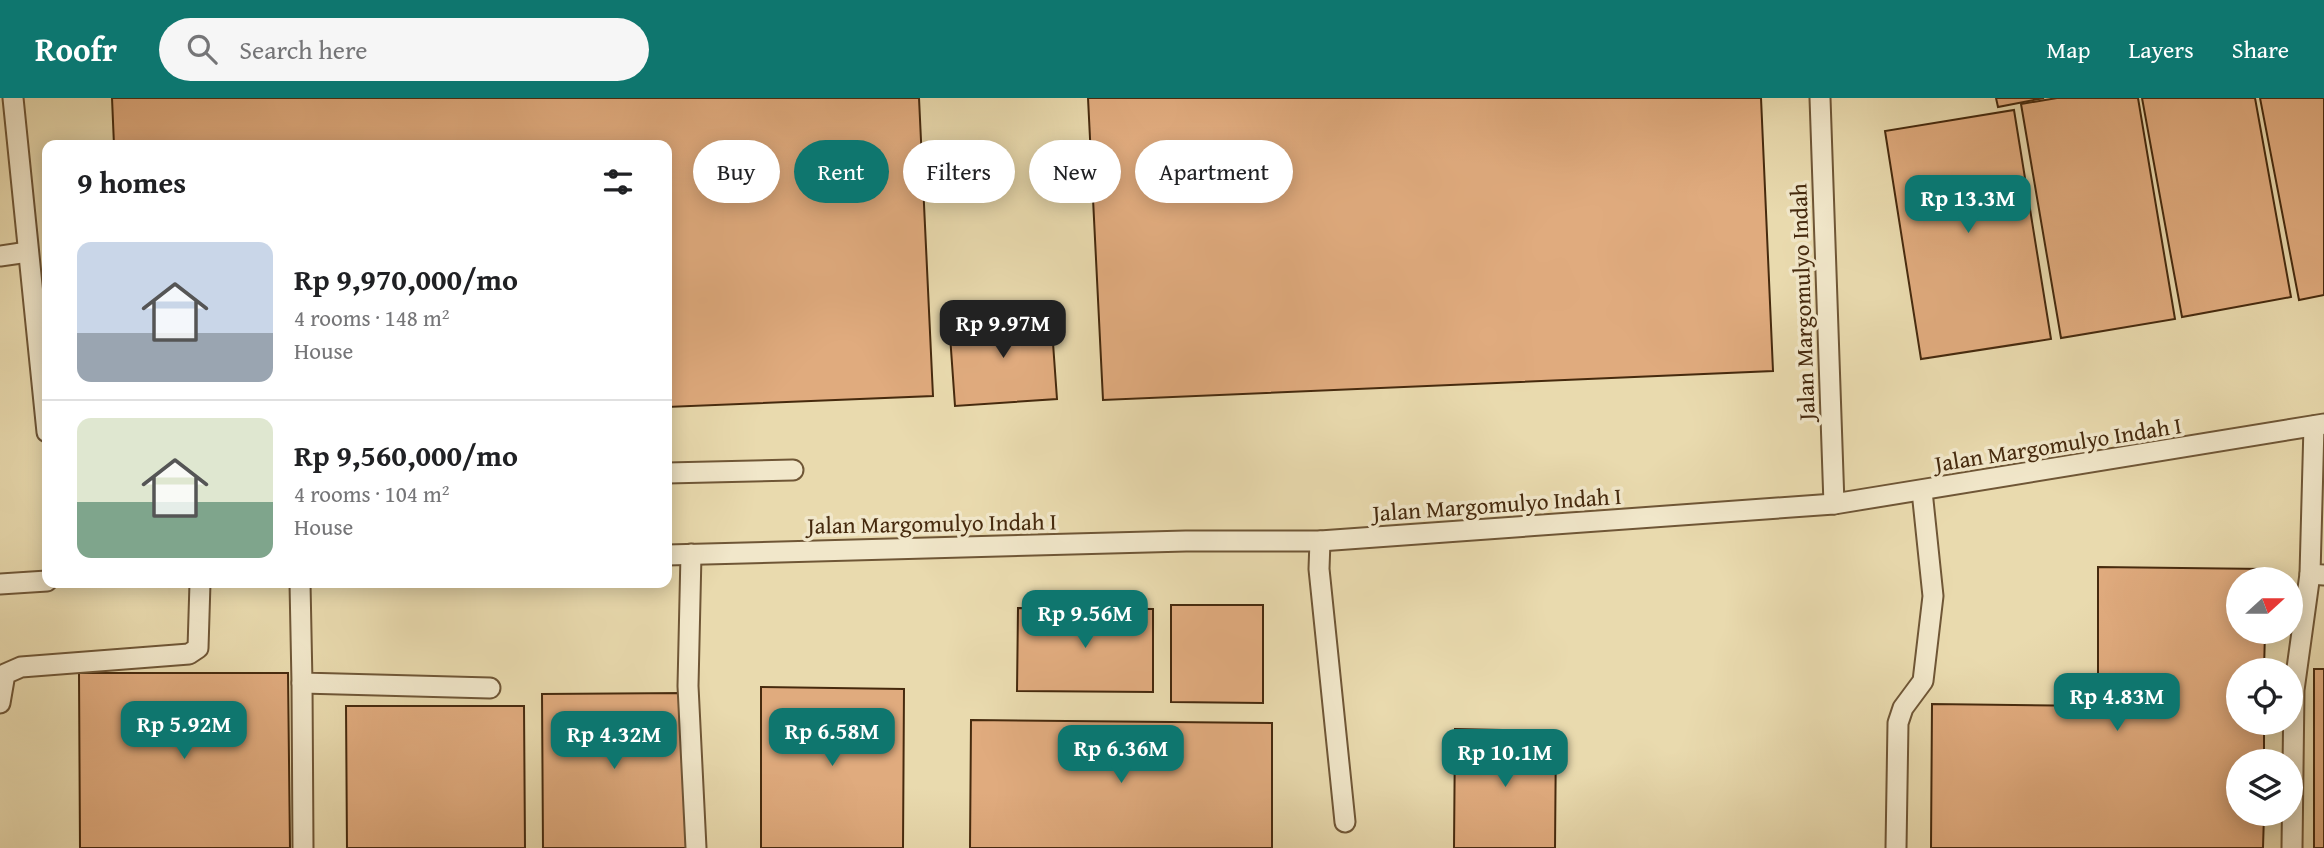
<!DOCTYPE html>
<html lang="en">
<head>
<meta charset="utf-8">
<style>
  body { margin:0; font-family:"Gentium Book Plus",serif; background:#f6f6f6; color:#202124; height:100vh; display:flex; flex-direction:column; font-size:26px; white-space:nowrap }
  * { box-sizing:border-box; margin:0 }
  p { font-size:23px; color:#757577 }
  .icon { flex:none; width:38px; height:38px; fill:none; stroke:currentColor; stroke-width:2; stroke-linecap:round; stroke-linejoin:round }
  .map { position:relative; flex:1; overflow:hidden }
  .sheet { position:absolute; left:42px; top:42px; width:630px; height:448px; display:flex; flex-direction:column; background:#fff; border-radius:14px; box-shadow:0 4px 18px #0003 }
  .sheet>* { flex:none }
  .guide { position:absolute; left:693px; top:42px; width:665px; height:63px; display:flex; gap:14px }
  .needle { width:46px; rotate:69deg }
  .tools { position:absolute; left:2226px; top:469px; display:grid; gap:14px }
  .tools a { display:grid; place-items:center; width:77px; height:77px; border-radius:50%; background:#fff; box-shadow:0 4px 18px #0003; font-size:35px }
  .price { position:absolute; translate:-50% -60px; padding:0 16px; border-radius:14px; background:#0f766e; color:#fff; font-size:23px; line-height:46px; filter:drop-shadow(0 2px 4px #0008) }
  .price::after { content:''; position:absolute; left:50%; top:42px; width:21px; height:16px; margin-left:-10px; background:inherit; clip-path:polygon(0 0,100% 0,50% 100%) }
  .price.current { background:#222; color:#fff }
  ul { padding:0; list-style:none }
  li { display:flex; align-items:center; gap:21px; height:175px; padding:0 35px }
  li+li { border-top:2px solid #e0e0e0 }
  li span { display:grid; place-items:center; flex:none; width:196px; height:140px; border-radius:14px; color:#555 }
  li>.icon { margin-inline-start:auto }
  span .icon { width:84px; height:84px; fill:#fffc; stroke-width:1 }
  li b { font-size:30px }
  h2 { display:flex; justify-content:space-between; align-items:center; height:84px; padding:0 35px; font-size:30px }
  .pill { padding:0 24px; border-radius:32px; background:#fff; box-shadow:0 4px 18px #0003; font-size:24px; line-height:63px }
  .pill.current { background:#0f766e; color:#fff }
  header { display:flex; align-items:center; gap:42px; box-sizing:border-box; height:98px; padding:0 35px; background:#0f766e; color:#fff }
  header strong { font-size:33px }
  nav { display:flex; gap:38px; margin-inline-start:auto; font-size:24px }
  .search { width:490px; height:63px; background:#f6f6f6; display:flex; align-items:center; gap:18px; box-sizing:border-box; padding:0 24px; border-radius:38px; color:#757577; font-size:26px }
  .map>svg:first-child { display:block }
  .building { fill:#e0ab7e; stroke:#462a0e; stroke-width:2 }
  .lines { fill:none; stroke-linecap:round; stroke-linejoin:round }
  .lane-casing { stroke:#6f5636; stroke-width:23 }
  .lane { stroke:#f1e7ca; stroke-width:19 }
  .labels { text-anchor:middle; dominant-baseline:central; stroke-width:7; stroke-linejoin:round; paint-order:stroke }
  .street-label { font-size:23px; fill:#462a0e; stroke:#f1e7ca }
</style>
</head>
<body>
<header>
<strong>Roofr</strong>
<div class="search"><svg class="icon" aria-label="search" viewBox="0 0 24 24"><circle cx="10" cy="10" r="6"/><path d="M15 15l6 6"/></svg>Search here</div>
<nav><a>Map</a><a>Layers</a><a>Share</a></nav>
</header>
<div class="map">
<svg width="2324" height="750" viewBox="0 0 2324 750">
  <rect width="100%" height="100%" fill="#e9daae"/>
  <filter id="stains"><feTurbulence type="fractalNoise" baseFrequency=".00286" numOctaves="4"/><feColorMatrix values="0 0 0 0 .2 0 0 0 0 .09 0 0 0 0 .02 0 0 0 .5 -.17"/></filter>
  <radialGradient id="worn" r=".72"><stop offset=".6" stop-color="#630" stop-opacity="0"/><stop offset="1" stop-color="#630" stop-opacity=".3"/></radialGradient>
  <g class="building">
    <path d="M112,0H919L933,298L667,309V47H114Z"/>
    <path d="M1088,0H1761L1773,273L1103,302Z"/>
    <path d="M1996,0H2044L1998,9Z"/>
    <path d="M2057,0H2138L2175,221L2061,240L2021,6Z"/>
    <path d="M2142,0H2255L2291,199L2182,219Z"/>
    <path d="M2260,0H2324V197L2299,202Z"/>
    <path d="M2014,12L2051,241L1921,261L1885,33Z"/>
    <path d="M1051,217L1057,301L955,308L949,223Z"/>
    <path d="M2098,469L2265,471V481H2238V534H2265L2264,572H2238V625H2264V663H2238V716H2264L2263,750H1931L1932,606L2098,608Z"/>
    <path d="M1171,507H1263V605L1171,604Z"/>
    <path d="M1018,510L1153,511V594L1017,593Z"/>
    <rect x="2314" y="571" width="10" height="179"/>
    <path d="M79,575H288L290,750H80Z"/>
    <path d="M761,589L904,591L903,750H761Z"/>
    <path d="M685,595L686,750H543L542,596Z"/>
    <path d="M346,608H524L525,750H347Z"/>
    <path d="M971,622L1272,625V750H970Z"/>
    <path d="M1455,631L1556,633L1555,750H1454Z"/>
  </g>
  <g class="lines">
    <defs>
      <g id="lane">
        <path d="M13,0L47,334"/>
        <path d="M1820,0L1834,406"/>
        <path d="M0,158L28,154"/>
        <path d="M2314,328L2310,476L2324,477"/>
        <path d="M667,375L793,372"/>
        <path d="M1320,443L1319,471L1345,724"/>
        <path d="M691,456L688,588L696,750"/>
        <path d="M667,457L1186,443H1320L1834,406L2324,326"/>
        <path d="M300,485L302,585L490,590"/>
        <path d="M0,486L47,483"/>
        <path d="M302,585L303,750"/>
        <path d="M0,605L5,576L21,569L189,556L198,550L200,485"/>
        <path d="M1896,750L1898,625L1903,610L1923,583L1933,498L1922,393"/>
        <path d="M2292,750L2294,592L2310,476"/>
      </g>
    </defs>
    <use href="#lane" class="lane-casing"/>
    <use href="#lane" class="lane"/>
  </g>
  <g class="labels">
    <g class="street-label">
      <text transform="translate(1802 204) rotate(-92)">Jalan Margomulyo Indah</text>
      <text transform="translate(2058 346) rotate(-9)">Jalan Margomulyo Indah I</text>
      <text transform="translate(1497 406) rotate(-4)">Jalan Margomulyo Indah I</text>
      <text transform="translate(932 425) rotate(-1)">Jalan Margomulyo Indah I</text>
    </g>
  </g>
  <rect width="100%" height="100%" filter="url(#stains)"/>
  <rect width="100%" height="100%" fill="url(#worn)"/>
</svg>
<div class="tools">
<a><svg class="needle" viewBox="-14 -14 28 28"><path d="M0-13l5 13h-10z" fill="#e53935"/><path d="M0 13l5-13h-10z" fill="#757577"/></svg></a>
<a><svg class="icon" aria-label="locate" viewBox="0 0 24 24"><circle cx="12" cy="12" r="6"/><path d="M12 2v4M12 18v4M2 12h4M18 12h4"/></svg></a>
<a><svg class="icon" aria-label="layers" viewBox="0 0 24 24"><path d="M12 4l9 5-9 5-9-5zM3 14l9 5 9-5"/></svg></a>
</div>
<b class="price" style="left:1968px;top:137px">Rp 13.3M</b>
<b class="price current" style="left:1003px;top:262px">Rp 9.97M</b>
<b class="price" style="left:1085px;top:552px">Rp 9.56M</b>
<b class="price" style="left:2117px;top:635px">Rp 4.83M</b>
<b class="price" style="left:184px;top:663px">Rp 5.92M</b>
<b class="price" style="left:832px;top:670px">Rp 6.58M</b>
<b class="price" style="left:614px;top:673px">Rp 4.32M</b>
<b class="price" style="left:1121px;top:687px">Rp 6.36M</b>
<b class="price" style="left:1505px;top:691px">Rp 10.1M</b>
<div class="guide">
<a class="pill">Buy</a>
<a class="pill current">Rent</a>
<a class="pill">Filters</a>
<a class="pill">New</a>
<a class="pill">Apartment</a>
</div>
<section class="sheet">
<h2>9 homes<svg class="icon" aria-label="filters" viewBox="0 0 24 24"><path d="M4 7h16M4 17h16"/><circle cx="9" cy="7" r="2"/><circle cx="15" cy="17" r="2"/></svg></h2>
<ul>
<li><span style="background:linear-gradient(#c9d6e8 65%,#9aa5b1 0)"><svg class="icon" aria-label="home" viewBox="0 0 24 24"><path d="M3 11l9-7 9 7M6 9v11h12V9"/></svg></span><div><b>Rp 9,970,000/mo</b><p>4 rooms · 148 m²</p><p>House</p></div></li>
<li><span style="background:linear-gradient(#dfe7d0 60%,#7fa58c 0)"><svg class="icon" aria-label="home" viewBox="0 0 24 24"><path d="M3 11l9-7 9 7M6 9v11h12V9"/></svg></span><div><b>Rp 9,560,000/mo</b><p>4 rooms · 104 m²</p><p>House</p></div></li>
</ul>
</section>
</div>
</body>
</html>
